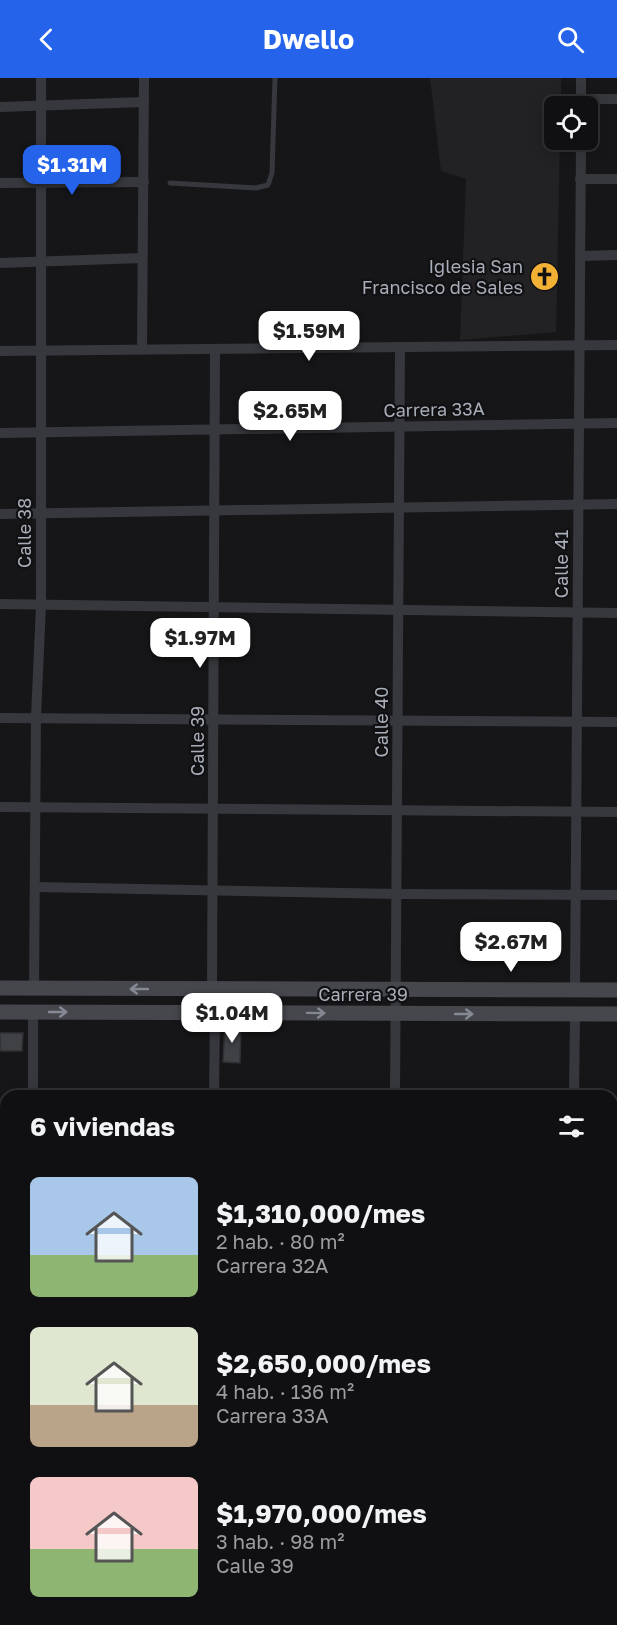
<!DOCTYPE html>
<html lang="es">
<head>
<meta charset="utf-8">
<style>
  body { margin:0; font-family:"Golos Text",sans-serif; background:#19191b; color:#f1f3f6; height:100vh; display:flex; flex-direction:column; font-size:22px; white-space:nowrap }
  * { box-sizing:border-box; margin:0 }
  p { font-size:20px; color:#9c9d9f }
  .icon { flex:none; width:33px; height:33px; fill:none; stroke:currentColor; stroke-width:2; stroke-linecap:round; stroke-linejoin:round }
  .map { position:relative; flex:1; overflow:hidden }
  .details { position:absolute; left:0px; top:1012px; width:618px; height:536px; display:flex; flex-direction:column; background:#101012; border-radius:18px 18px 0 0; box-shadow:0 3px 15px #0003,0 0 0 2px #303032 }
  .details>* { flex:none }
  .controls { position:absolute; left:544px; top:18px; display:grid; gap:12px }
  .controls a { display:grid; place-items:center; width:54px; height:54px; border-radius:9px; background:#101012; box-shadow:0 3px 15px #0003,0 0 0 2px #303032; font-size:30px }
  .price { position:absolute; translate:-50% -51px; padding:0 14px; border-radius:12px; background:#fff; color:#222; font-size:20px; line-height:39px; filter:drop-shadow(0 2px 3px #0008) }
  .price::after { content:''; position:absolute; left:50%; top:36px; width:18px; height:14px; margin-left:-9px; background:inherit; clip-path:polygon(0 0,100% 0,50% 100%) }
  .price.current { background:#2563eb; color:#fff }
  ul { padding:0; list-style:none }
  li { display:flex; align-items:center; gap:18px; height:150px; padding:0 30px }
  li span { display:grid; place-items:center; flex:none; width:168px; height:120px; border-radius:9px; color:#555 }
  li>.icon { margin-inline-start:auto }
  span .icon { width:72px; height:72px; fill:#fffc; stroke-width:1 }
  li b { font-size:26px }
  h2 { display:flex; justify-content:space-between; align-items:center; height:72px; padding:0 30px; font-size:26px }
  header { display:flex; justify-content:space-between; align-items:center; height:78px; padding:0 30px; background:#2563eb; color:#fff; font-size:27px; font-weight:700 }
  .map>svg:first-child { display:block }
  .built { fill:#222225 }
  .building { fill:#404145; stroke:#303034; stroke-width:1.5 }
  .lines { fill:none; stroke-linecap:round; stroke-linejoin:round }
  .lane { stroke:#37383d; stroke-width:5 }
  .street { stroke:#37383d; stroke-width:10 }
  .secondary { stroke:#45474d; stroke-width:15 }
  .oneway { stroke:#858993 }
  .labels { text-anchor:middle; dominant-baseline:central; stroke-width:4.5; stroke-linejoin:round; paint-order:stroke }
  .poi-label { font-size:18px; fill:#a8adb8; stroke:#111113; text-anchor:end }
  .street-label { font-size:18px; fill:#a8adb8; stroke:#111113 }
</style>
</head>
<body>
<header><svg class="icon" aria-label="back" viewBox="0 0 24 24"><path d="M15 5l-7 7 7 7"/></svg>Dwello<svg class="icon" aria-label="search" viewBox="0 0 24 24"><circle cx="10" cy="10" r="6"/><path d="M15 15l6 6"/></svg></header>
<div class="map">
<svg width="617" height="1547" viewBox="0 0 617 1547">
  <rect width="100%" height="100%" fill="#161618"/>
  <path class="built" d="M430,0H561V28H555V62H560L556,254L460,262L466,101L441,93Z"/>
  <g class="building">
    <path d="M225,947L241,948L240,985L223,984Z"/>
    <path d="M0,955H23L22,973H0Z"/>
  </g>
  <g class="lines">
    <path class="lane" d="M170,105L256,110L268,107L272,95L275,0"/>
    <g class="street">
      <path d="M581,21H617"/>
      <path d="M581,27V0"/>
      <path d="M0,29L144,24"/>
      <path d="M580,101H617"/>
      <path d="M0,105L144,104"/>
      <path d="M580,178L617,177"/>
      <path d="M0,185L142,180"/>
      <path d="M142,271L144,0"/>
      <path d="M0,273L617,267"/>
      <path d="M0,355L617,345"/>
      <path d="M0,436L617,426"/>
      <path d="M0,526L617,535"/>
      <path d="M0,640L617,644"/>
      <path d="M0,729L617,734"/>
      <path d="M36,809L396,816L617,817"/>
      <path d="M34,910L36,639L41,527V0"/>
      <path d="M212,911L215,271"/>
      <path d="M575,912L581,62"/>
      <path d="M33,1018V934"/>
      <path d="M214,1018L215,934"/>
      <path d="M395,1018L400,269"/>
      <path d="M574,1018L575,936"/>
      <path d="M612,1030H617"/>
      <path d="M612,1114H617"/>
      <path d="M0,1204H6"/>
      <path d="M612,1207L617,1208"/>
      <path d="M612,1294H617"/>
      <path d="M0,1378H6"/>
      <path d="M0,1422H6"/>
      <path d="M612,1471H617"/>
      <path d="M29,1547V1542"/>
      <path d="M211,1547V1542"/>
      <path d="M393,1547V1542"/>
      <path d="M567,1547V1542"/>
    </g>
    <g class="secondary">
      <path d="M0,910L617,912"/>
      <path d="M0,934L617,936"/>
    </g>
  </g>
  <defs><path id="oneway-shaft" d="M-6 0H5M1.5-3L5.5 0L1.5 3" fill="none" stroke-width="1.6" stroke-linecap="round" stroke-linejoin="round" transform="scale(1.5)"/></defs>
  <g class="oneway">
    <use href="#oneway-shaft" transform="translate(139 911) rotate(-180)"/>
    <use href="#oneway-shaft" transform="translate(58 934)"/>
    <use href="#oneway-shaft" transform="translate(316 935) rotate(1)"/>
    <use href="#oneway-shaft" transform="translate(464 936)"/>
  </g>
  <defs>
    <symbol id="church-disc" viewBox="-11 -11 22 22"><circle r="9.5" fill="#f2b134" stroke="#111113"/><path d="M-1.2-6h2.4v3.5h3.3v2.4h-3.3V6h-2.4V-.1h-3.3v-2.4h3.3Z" fill="#111"/></symbol>
  </defs>
  <g fill-rule="evenodd">
    <use href="#church-disc" x="528" y="182" width="33" height="33"/>
  </g>
  <g class="labels">
    <g class="poi-label">
      <text x="523" y="188">Iglesia San<tspan x="523" dy="21">Francisco de Sales</tspan></text>
    </g>
    <g class="street-label">
      <text transform="translate(434 331) rotate(-1)">Carrera 33A</text>
      <text transform="translate(24 455) rotate(-90)">Calle 38</text>
      <text transform="translate(561 486) rotate(-90)">Calle 41</text>
      <text transform="translate(381 644) rotate(-90)">Calle 40</text>
      <text transform="translate(197 663) rotate(-90)">Calle 39</text>
      <text x="363" y="916">Carrera 39</text>
    </g>
  </g>
</svg>
<div class="controls">
<a><svg class="icon" aria-label="locate" viewBox="0 0 24 24"><circle cx="12" cy="12" r="6"/><path d="M12 2v4M12 18v4M2 12h4M18 12h4"/></svg></a>
</div>
<b class="price current" style="left:72px;top:118px">$1.31M</b>
<b class="price" style="left:309px;top:284px">$1.59M</b>
<b class="price" style="left:290px;top:364px">$2.65M</b>
<b class="price" style="left:200px;top:591px">$1.97M</b>
<b class="price" style="left:511px;top:895px">$2.67M</b>
<b class="price" style="left:232px;top:966px">$1.04M</b>
<section class="details">
<h2>6 viviendas<svg class="icon" aria-label="filters" viewBox="0 0 24 24"><path d="M4 7h16M4 17h16"/><circle cx="9" cy="7" r="2"/><circle cx="15" cy="17" r="2"/></svg></h2>
<ul>
<li><span style="background:linear-gradient(#a9c7e8 65%,#8fb573 0)"><svg class="icon" aria-label="home" viewBox="0 0 24 24"><path d="M3 11l9-7 9 7M6 9v11h12V9"/></svg></span><div><b>$1,310,000/mes</b><p>2 hab. · 80 m²</p><p>Carrera 32A</p></div></li>
<li><span style="background:linear-gradient(#dfe7d0 65%,#b9a48a 0)"><svg class="icon" aria-label="home" viewBox="0 0 24 24"><path d="M3 11l9-7 9 7M6 9v11h12V9"/></svg></span><div><b>$2,650,000/mes</b><p>4 hab. · 136 m²</p><p>Carrera 33A</p></div></li>
<li><span style="background:linear-gradient(#f6c9c9 60%,#8fb573 0)"><svg class="icon" aria-label="home" viewBox="0 0 24 24"><path d="M3 11l9-7 9 7M6 9v11h12V9"/></svg></span><div><b>$1,970,000/mes</b><p>3 hab. · 98 m²</p><p>Calle 39</p></div></li>
</ul>
</section>
</div>
</body>
</html>
